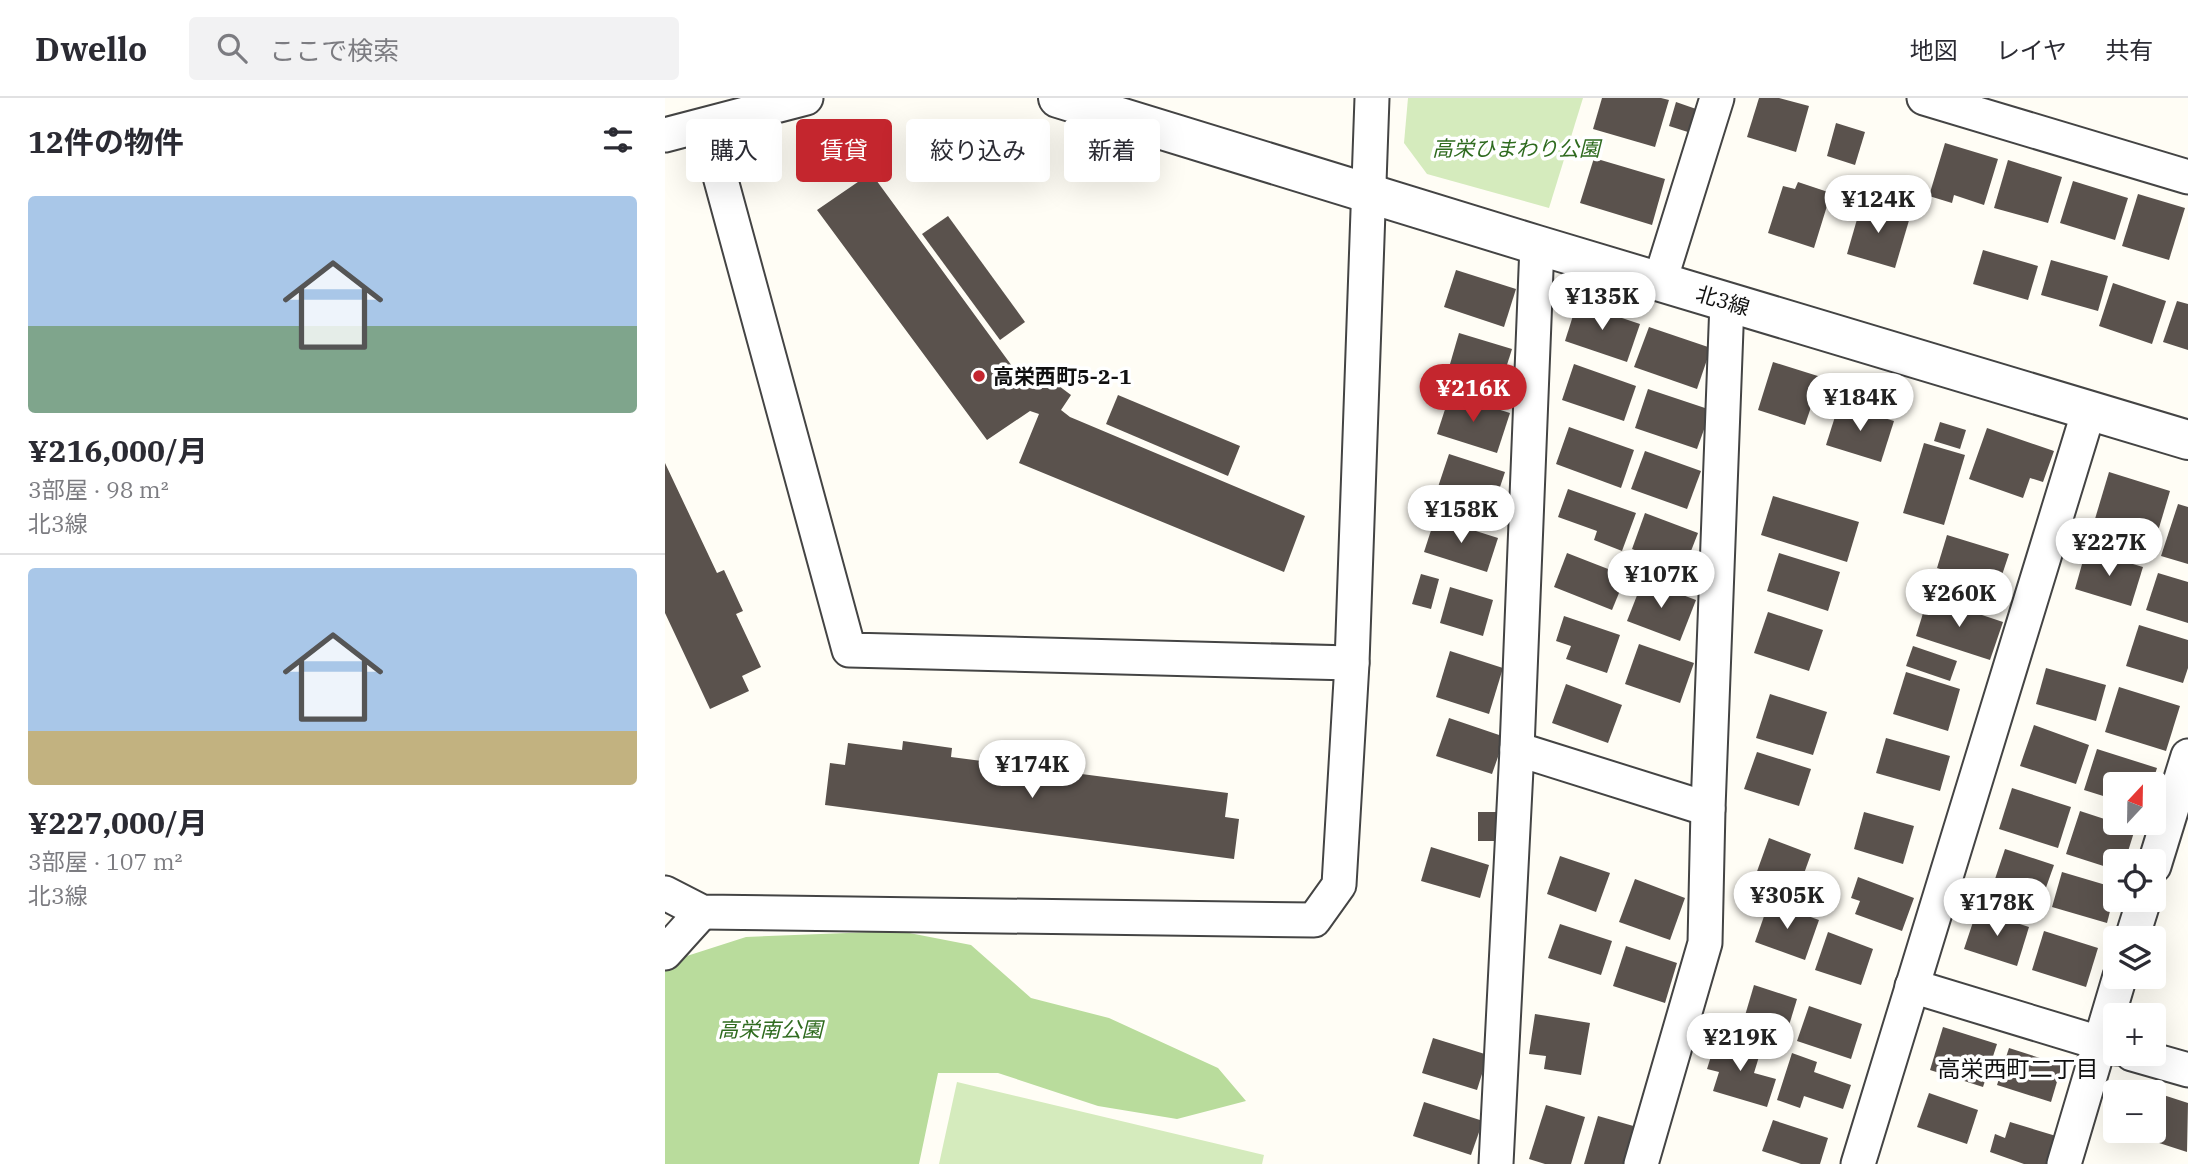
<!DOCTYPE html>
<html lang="ja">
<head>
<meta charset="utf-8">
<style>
  body { margin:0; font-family:"IBM Plex Serif","Noto Sans JP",serif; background:#f2f2f3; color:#2b2b33; height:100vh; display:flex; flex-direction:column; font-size:26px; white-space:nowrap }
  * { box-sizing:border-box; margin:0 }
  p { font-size:23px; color:#7c7c81 }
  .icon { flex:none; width:38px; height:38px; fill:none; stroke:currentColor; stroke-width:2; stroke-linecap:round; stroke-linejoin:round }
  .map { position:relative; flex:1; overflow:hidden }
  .drawer { display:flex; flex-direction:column; background:#fff; width:665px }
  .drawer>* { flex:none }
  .guide { position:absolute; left:21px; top:21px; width:665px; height:63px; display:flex; gap:14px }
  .needle { width:46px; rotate:22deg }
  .tools { position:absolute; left:1438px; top:674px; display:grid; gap:14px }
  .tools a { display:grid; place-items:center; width:63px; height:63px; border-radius:7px; background:#fff; box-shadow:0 7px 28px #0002; font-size:35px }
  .price { position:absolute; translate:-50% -60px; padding:0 16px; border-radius:24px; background:#fff; color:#222; font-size:23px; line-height:46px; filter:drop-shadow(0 2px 4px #0008) }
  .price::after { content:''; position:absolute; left:50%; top:42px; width:21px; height:16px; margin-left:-10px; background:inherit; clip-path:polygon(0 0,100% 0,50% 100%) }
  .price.on { background:#c4262e; color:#fff }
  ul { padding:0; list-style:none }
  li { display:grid; align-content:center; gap:14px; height:371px; padding:0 28px }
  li+li { border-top:2px solid #e1e1e2 }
  li span { display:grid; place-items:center; height:217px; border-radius:7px; color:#555 }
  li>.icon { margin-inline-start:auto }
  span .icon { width:126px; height:126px; fill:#fffc; stroke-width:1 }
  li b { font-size:30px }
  h2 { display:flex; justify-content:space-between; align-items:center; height:84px; padding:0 28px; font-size:30px }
  .tag { padding:0 24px; border-radius:7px; background:#fff; box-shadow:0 7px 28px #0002; font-size:24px; line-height:63px }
  .tag.on { background:#c4262e; color:#fff }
  header { display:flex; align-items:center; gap:42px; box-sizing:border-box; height:98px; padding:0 35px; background:#fff; border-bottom:2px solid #e1e1e2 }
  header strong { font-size:33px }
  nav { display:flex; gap:38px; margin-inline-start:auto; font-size:24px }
  .search { width:490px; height:63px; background:#f2f2f3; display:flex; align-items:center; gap:18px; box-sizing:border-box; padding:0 24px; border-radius:7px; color:#7c7c81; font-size:26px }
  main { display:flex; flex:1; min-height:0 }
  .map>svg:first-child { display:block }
  .green { fill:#d5ebbd }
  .forest { fill:#b9dc9c }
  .building { fill:#5a524d }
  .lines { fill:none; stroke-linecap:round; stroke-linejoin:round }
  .minor-casing { stroke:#444; stroke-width:37 }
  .tertiary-casing { stroke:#444; stroke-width:42 }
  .minor { stroke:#fff; stroke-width:33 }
  .tertiary { stroke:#fff; stroke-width:38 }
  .poi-dot { fill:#c4262e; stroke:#fff; stroke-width:2.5 }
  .labels { text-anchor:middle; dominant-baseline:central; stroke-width:7; stroke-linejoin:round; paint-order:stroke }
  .park-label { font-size:21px; font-style:italic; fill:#2f6b1f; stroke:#fff }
  .street-label { font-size:21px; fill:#111; stroke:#fff }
  .poi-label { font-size:21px; font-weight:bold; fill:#111; stroke:#fff; text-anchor:start }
  .neighbourhood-label { font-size:23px; fill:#111; stroke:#fff }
</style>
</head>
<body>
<header>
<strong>Dwello</strong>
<div class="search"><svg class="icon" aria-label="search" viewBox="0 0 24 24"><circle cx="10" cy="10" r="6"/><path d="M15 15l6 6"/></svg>ここで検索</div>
<nav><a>地図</a><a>レイヤ</a><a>共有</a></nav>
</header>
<main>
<section class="drawer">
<h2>12件の物件<svg class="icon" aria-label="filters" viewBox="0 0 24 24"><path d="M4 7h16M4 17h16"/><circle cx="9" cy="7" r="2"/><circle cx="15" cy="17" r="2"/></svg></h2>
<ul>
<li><span style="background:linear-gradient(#a9c7e8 60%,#7fa58c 0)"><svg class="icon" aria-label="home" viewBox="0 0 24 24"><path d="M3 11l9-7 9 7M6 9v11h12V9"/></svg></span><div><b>¥216,000/月</b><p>3部屋 · 98 m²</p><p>北3線</p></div></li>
<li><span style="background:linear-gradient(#a9c7e8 75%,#c2b280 0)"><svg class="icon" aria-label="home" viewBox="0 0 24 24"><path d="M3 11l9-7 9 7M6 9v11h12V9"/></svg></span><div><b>¥227,000/月</b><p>3部屋 · 107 m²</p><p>北3線</p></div></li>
</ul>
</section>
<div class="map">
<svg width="1523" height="1066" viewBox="0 0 1523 1066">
  <rect width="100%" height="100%" fill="#fffdf5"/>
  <g class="green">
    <path d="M743,0H918L884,110L762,76L739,45Z"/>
    <path d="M292,984L599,1057L597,1066H274Z"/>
  </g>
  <path class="forest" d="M234,833L306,847L366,900L444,920L553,970L581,1003L512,1021L433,1008L333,975H273L254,1066H0V865L81,839Z"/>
  <g class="building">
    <path d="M937,0H996L1004,2L990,49L928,31Z"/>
    <path d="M1094,0H1114L1144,8L1131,54L1082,39Z"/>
    <path d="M1011,4L1034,12L1026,35L1004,28Z"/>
    <path d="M1171,25L1200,34L1190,67L1162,58Z"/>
    <path d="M1280,45L1333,61L1319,107L1289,97L1287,105L1264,98Z"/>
    <path d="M929,60L1000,81L987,127L915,105Z"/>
    <path d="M1343,62L1397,79L1383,125L1329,110Z"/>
    <path d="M206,75L358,283L363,287L374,273L406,297L396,312L405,319L640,418L619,474L354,365L374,316L365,313L322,342L152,112Z"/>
    <path d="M1408,83L1463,100L1450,142L1395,125Z"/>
    <path d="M1133,84L1166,95L1149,150L1103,135L1118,88L1130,91Z"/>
    <path d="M1473,96L1520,110L1504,162L1457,148Z"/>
    <path d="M1197,104L1245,119L1230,170L1182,156Z"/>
    <path d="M283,118L360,224L335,242L257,136Z"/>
    <path d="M1318,152L1373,168L1363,202L1308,186Z"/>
    <path d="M1386,162L1443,178L1433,213L1376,197Z"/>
    <path d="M791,172L851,191L839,229L779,209Z"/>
    <path d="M1448,185L1501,203L1487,246L1434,228Z"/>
    <path d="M1512,203L1523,206V252L1498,244Z"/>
    <path d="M912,205L975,226L962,264L900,243Z"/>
    <path d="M984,229L1046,250L1032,291L969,269Z"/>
    <path d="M794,235L847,251L835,289L783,273Z"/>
    <path d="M1108,264L1156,279L1140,327L1093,312Z"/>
    <path d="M909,266L971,288L959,323L897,302Z"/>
    <path d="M983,291L1046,312L1032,351L970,330Z"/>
    <path d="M785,296L845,315L832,355L772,336Z"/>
    <path d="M453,297L575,348L563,378L441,326Z"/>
    <path d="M1174,306L1229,323L1216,364L1161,347Z"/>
    <path d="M1275,324L1301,332L1295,351L1269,343Z"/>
    <path d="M904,329L969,352L956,390L891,366Z"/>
    <path d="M1322,330L1389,353L1378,384L1365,380L1358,400L1304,381Z"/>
    <path d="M1259,345L1300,357L1279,427L1238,415Z"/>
    <path d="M980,353L1036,373L1022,411L966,391Z"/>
    <path d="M784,356L840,374L825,419L769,401Z"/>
    <path d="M0,365L52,475L59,472L78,513L71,516L96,569L77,578L84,593L45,611L0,515Z"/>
    <path d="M1444,374L1505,393L1485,460L1424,441Z"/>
    <path d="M903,391L971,415L957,453L929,442L932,433L893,419Z"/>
    <path d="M1108,398L1194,424L1182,464L1096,437Z"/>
    <path d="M1513,406L1523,409V466L1496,458Z"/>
    <path d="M980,415L1033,435L1019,471L967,451Z"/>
    <path d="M770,420L833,440L822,474L759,454Z"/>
    <path d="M1282,437L1344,456L1333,489L1272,470Z"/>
    <path d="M1421,452L1478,469L1466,508L1410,491Z"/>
    <path d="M902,455L961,478L947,512L889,489Z"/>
    <path d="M1114,455L1175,474L1163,513L1102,493Z"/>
    <path d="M1493,475L1523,484V525L1481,512Z"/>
    <path d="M756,476L774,481L766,511L747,506Z"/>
    <path d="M978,482L1031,502L1015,543L962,523Z"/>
    <path d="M785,489L828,502L818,538L775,525Z"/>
    <path d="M1263,499L1338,524L1325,562L1251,538Z"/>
    <path d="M1103,514L1158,532L1144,573L1089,555Z"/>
    <path d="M899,518L955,537L942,575L901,561L906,548L891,543Z"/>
    <path d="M1474,527L1523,542V570L1518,585L1461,568Z"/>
    <path d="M974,546L1029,565L1015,605L960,586Z"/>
    <path d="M1248,548L1292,563L1285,583L1241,568Z"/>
    <path d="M785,553L838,570L824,616L771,599Z"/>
    <path d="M1381,570L1441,587L1431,623L1371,606Z"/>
    <path d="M1241,574L1295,591L1283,633L1228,616Z"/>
    <path d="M901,586L957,607L943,645L887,625Z"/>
    <path d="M1454,589L1515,608L1501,653L1440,634Z"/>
    <path d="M1105,596L1162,614L1148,657L1091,640Z"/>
    <path d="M784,620L840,639L827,676L771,658Z"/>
    <path d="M1369,627L1424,647L1411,686L1355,668Z"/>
    <path d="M1221,640L1285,658L1275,693L1211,675Z"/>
    <path d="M238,643L287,650L286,659L563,695L560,719L574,721L569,761L160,707L165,665L180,667L183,645L237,652Z"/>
    <path d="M1432,651L1492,670L1487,686H1451V702L1419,692Z"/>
    <path d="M1092,654L1146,671L1134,708L1079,691Z"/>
    <path d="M1347,690L1406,709L1393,750L1334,731Z"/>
    <path d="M1415,713L1470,731L1460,763H1451V772L1401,756Z"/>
    <rect x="813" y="714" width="18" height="29"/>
    <path d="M1199,714L1249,728L1238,766L1189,751Z"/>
    <path d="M1104,740L1146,756L1132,795L1090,779Z"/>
    <path d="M766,749L824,767L815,800L756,783Z"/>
    <path d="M1340,751L1389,767L1373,812L1325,796Z"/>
    <path d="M895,758L945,775L931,814L882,796Z"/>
    <path d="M1397,774L1451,790L1442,825L1387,809Z"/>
    <path d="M1193,779L1249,800L1237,833L1190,816L1195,803L1186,800Z"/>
    <path d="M970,781L1020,800L1005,842L954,824Z"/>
    <path d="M1104,804L1154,822L1140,862L1090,844Z"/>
    <path d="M1312,812L1364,829L1352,868L1299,851Z"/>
    <path d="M895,826L947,843L936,877L883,860Z"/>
    <path d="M1379,833L1433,850L1421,889L1367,872Z"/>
    <path d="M1163,834L1208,851L1196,887L1150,872Z"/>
    <path d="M961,848L1012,865L1000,905L948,888Z"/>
    <path d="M1089,887L1132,901L1122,934L1079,921Z"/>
    <path d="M1144,908L1197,926L1186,961L1132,943Z"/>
    <path d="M870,916L925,925L916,977L879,971L881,958L864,956Z"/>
    <path d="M1278,929L1332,946L1318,989L1265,972Z"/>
    <path d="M1052,939L1096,952L1089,975L1111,981L1102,1009L1048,993L1054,974L1042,971Z"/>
    <path d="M768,940L823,957L812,992L757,975Z"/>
    <path d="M1344,950L1397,967L1386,1004L1332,987Z"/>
    <path d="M1127,955L1152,964L1149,974L1186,987L1178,1011L1139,998L1135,1010L1112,1002Z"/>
    <path d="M1489,994L1523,1005L1522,1054L1457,1033L1489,1032Z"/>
    <path d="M1264,995L1313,1012L1302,1046L1252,1029Z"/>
    <path d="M759,1004L818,1023L806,1057L748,1038Z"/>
    <path d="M881,1007L920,1019L906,1066H880L864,1061Z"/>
    <path d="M933,1018L972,1029L961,1066H919Z"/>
    <path d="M1108,1022L1163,1040L1155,1066H1136L1097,1053Z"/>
    <path d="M1345,1024L1391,1038L1382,1066H1359L1325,1054L1330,1036L1340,1040Z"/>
  </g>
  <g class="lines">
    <defs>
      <g id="minor">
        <path d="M1259,0L1523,79"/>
        <path d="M41,27L184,552L687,565"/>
        <path d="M0,37L141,0"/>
        <path d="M995,183L1052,0"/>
        <path d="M852,651L1043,711"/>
        <path d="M1489,768L1523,658"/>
        <path d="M0,795L37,814L649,822L674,787L687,565L707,0"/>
        <path d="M1467,840L1479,802"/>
        <path d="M0,855L37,814"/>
        <path d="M1247,888L1451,950"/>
        <path d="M1467,956L1523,972"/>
        <path d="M831,1066L852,651L872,147"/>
        <path d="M976,1066L1040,845L1043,711L1062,204"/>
        <path d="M1193,1066L1424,312"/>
        <path d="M1399,1066L1455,878"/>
      </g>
      <path id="tertiary" d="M393,0L872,147L1523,342"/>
    </defs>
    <use href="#minor" class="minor-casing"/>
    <use href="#tertiary" class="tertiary-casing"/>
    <use href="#minor" class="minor"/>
    <use href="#tertiary" class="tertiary"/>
  </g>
  <circle class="poi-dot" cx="314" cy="278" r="7"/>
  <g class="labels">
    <g class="park-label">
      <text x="851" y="50">高栄ひまわり公園</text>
      <text x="105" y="931">高栄南公園</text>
    </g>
    <g class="street-label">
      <text transform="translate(1058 202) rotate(17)">北3線</text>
    </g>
    <g class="poi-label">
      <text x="328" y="278">高栄西町5-2-1</text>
    </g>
    <g class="neighbourhood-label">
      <text x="1353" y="970">高栄西町二丁目</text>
    </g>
  </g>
</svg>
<div class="tools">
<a><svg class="needle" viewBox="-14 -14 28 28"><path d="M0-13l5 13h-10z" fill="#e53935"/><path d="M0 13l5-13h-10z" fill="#7c7c81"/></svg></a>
<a><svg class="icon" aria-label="locate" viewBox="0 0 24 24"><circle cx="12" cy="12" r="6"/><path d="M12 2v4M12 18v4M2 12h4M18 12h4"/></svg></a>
<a><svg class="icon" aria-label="layers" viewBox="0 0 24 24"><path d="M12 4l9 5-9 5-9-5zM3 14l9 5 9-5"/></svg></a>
<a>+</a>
<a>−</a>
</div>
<b class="price" style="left:1213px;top:137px">¥124K</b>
<b class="price" style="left:937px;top:234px">¥135K</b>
<b class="price on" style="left:808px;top:326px">¥216K</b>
<b class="price" style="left:1195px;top:335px">¥184K</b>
<b class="price" style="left:796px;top:447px">¥158K</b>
<b class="price" style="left:1444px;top:480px">¥227K</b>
<b class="price" style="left:996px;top:512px">¥107K</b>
<b class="price" style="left:1294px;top:531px">¥260K</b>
<b class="price" style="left:367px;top:702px">¥174K</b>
<b class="price" style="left:1122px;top:833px">¥305K</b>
<b class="price" style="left:1332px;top:840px">¥178K</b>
<b class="price" style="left:1075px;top:975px">¥219K</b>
<div class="guide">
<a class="tag">購入</a>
<a class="tag on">賃貸</a>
<a class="tag">絞り込み</a>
<a class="tag">新着</a>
</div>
</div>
</main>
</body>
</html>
